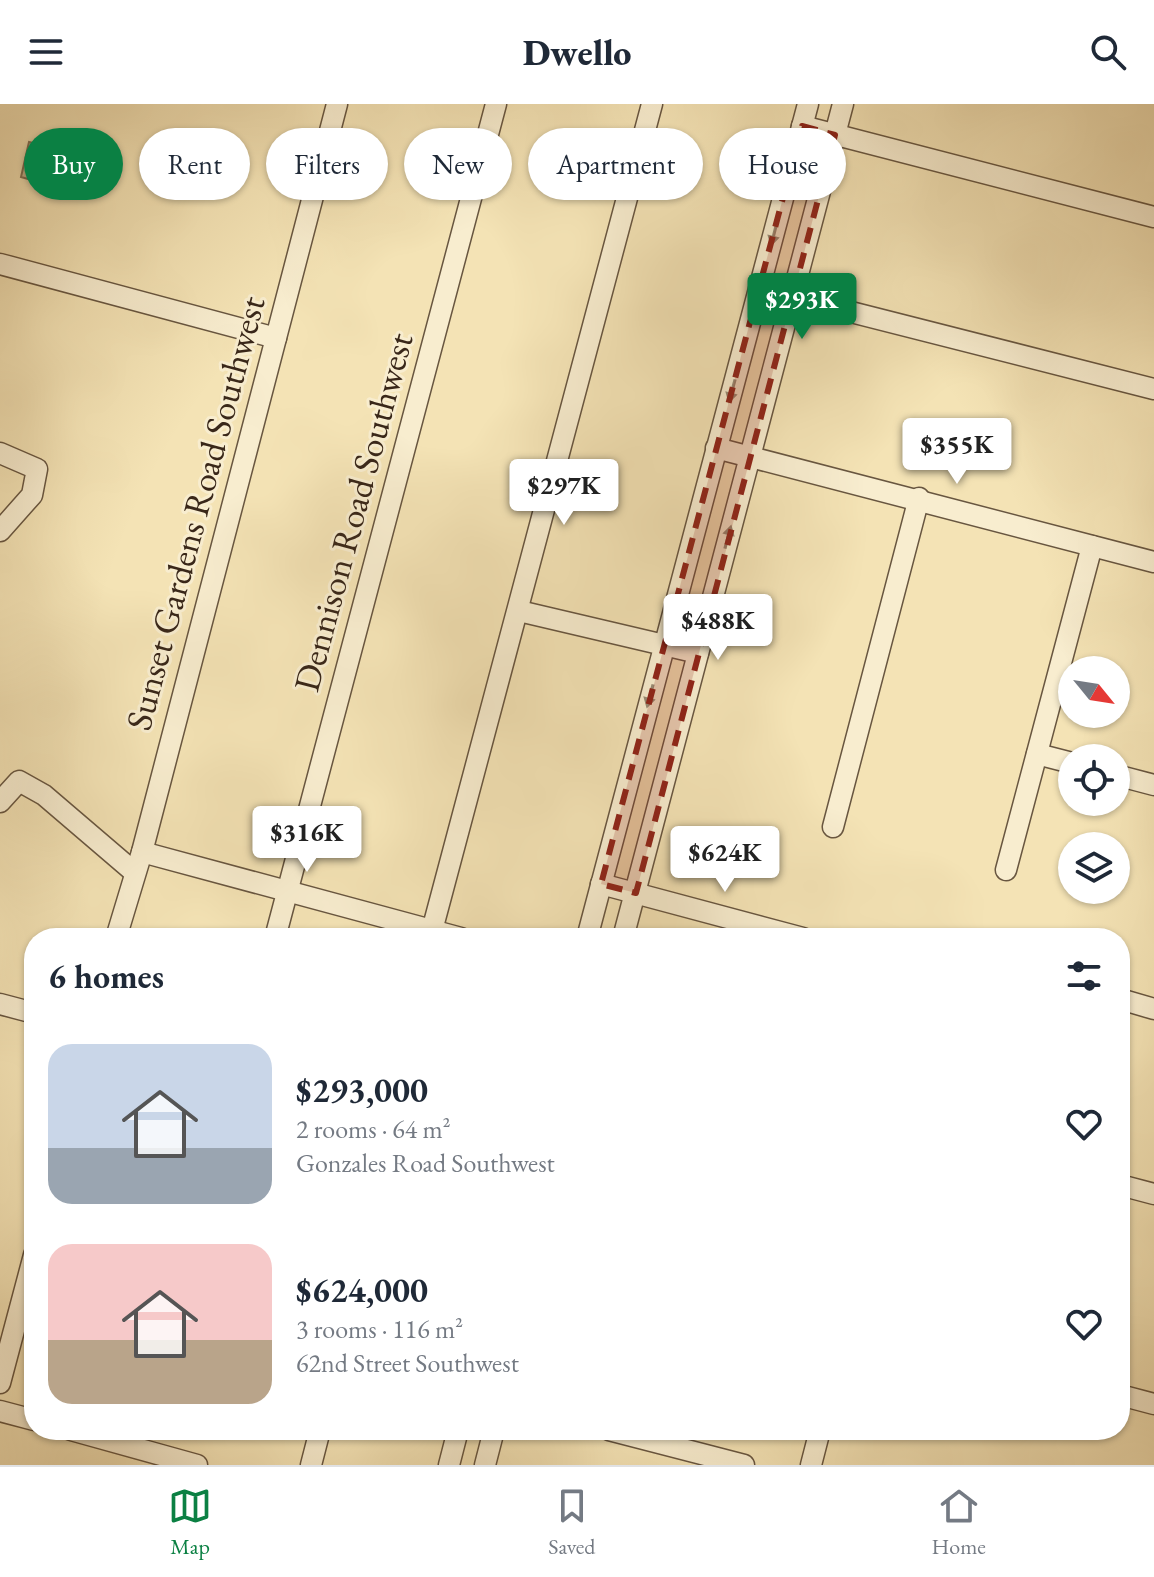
<!DOCTYPE html>
<html lang="en">
<head>
<meta charset="utf-8">
<style>
  body { margin:0; font-family:"EB Garamond",serif; background:#f6f6f7; color:#1f2937; height:100vh; display:flex; flex-direction:column; font-size:30px; white-space:nowrap }
  * { box-sizing:border-box; margin:0 }
  p { font-size:26px; color:#747a83 }
  .icon { flex:none; width:44px; height:44px; fill:none; stroke:currentColor; stroke-width:2; stroke-linecap:round; stroke-linejoin:round }
  .map { position:relative; flex:1; overflow:hidden }
  .sheet { position:absolute; left:24px; top:824px; width:1106px; height:512px; display:flex; flex-direction:column; background:#fff; border-radius:32px; box-shadow:0 2px 6px #0004 }
  .sheet>* { flex:none }
  .top-card { position:absolute; left:24px; top:24px; width:1106px; height:72px; display:flex; gap:16px }
  .needle { width:52px; rotate:120deg }
  .tools { position:absolute; left:1058px; top:552px; display:grid; gap:16px }
  .tools a { display:grid; place-items:center; width:72px; height:72px; border-radius:50%; background:#fff; box-shadow:0 2px 6px #0004; font-size:40px }
  .price { position:absolute; translate:-50% -68px; padding:0 18px; border-radius:8px; background:#fff; color:#222; font-size:26px; line-height:52px; filter:drop-shadow(0 2px 4px #0008) }
  .price::after { content:''; position:absolute; left:50%; top:48px; width:24px; height:18px; margin-left:-12px; background:inherit; clip-path:polygon(0 0,100% 0,50% 100%) }
  .price.current { background:#0b8043; color:#fff }
  ul { padding:0; list-style:none }
  li { display:flex; align-items:center; gap:24px; height:200px; padding:0 24px }
  li span { display:grid; place-items:center; flex:none; width:224px; height:160px; border-radius:24px; color:#555 }
  li>.icon { margin-inline-start:auto }
  span .icon { width:96px; height:96px; fill:#fffc; stroke-width:1 }
  li b { font-size:34px }
  h2 { display:flex; justify-content:space-between; align-items:center; height:96px; padding:0 24px; font-size:34px }
  .chip { padding:0 28px; border-radius:36px; background:#fff; box-shadow:0 2px 6px #0004; font-size:28px; line-height:72px }
  .chip.current { background:#0b8043; color:#fff }
  header { display:flex; justify-content:space-between; align-items:center; height:104px; padding:0 24px; background:#fff; font-size:36px; font-weight:800 }
  .tabs { display:flex; justify-content:space-around; align-items:center; height:112px; border-top:2px solid #e0e1e3; background:#fff; font-size:22px; color:#747a83 }
  .tabs a { display:grid; justify-items:center; gap:4px }
  .tabs .current { color:#0b8043 }
  .map>svg:first-child { display:block }
  .park { fill:#d4c39a; stroke:#86755a; stroke-width:2 }
  .lines { fill:none; stroke-linecap:round; stroke-linejoin:round }
  .minor-casing { stroke:#685640; stroke-width:23 }
  .minor { stroke:#f8edcf; stroke-width:20 }
  .oneway { fill:#988a74 }
  .marked { fill:#8f2418; fill-opacity:0.2; stroke:#8f2418; stroke-width:6; stroke-dasharray:16 10; stroke-linejoin:round }
  .labels { text-anchor:middle; dominant-baseline:central; stroke-width:6; stroke-linejoin:round; paint-order:stroke }
  .street-label { font-size:36px; fill:#392719; stroke:#f8edcf }
</style>
</head>
<body>
<header><svg class="icon" aria-label="menu" viewBox="0 0 24 24"><path d="M4 6h16M4 12h16M4 18h16"/></svg>Dwello<svg class="icon" aria-label="search" viewBox="0 0 24 24"><circle cx="10" cy="10" r="6"/><path d="M15 15l6 6"/></svg></header>
<div class="map">
<svg width="1154" height="1361" viewBox="0 0 1154 1361">
  <rect width="100%" height="100%" fill="#f4e3b5"/>
  <filter id="stains"><feTurbulence type="fractalNoise" baseFrequency=".0025" numOctaves="4"/><feColorMatrix values="0 0 0 0 .2 0 0 0 0 .09 0 0 0 0 .02 0 0 0 .5 -.17"/></filter>
  <radialGradient id="worn" r=".72"><stop offset=".6" stop-color="#630" stop-opacity="0"/><stop offset="1" stop-color="#630" stop-opacity=".3"/></radialGradient>
  <path class="park" d="M29,38L55,44L50,66L41,64L39,70L30,68L28,75L21,73Z"/>
  <g class="lines">
    <defs>
      <g id="minor">
        <path d="M802,22L1154,113"/>
        <path d="M0,160L276,234"/>
        <path d="M760,185L1154,285"/>
        <path d="M716,344L1154,458"/>
        <path d="M0,349L37,365L32,391L0,427"/>
        <path d="M519,507L698,549"/>
        <path d="M1037,650L1072,659"/>
        <path d="M1116,671L1154,681"/>
        <path d="M0,698L19,677L44,691L134,768"/>
        <path d="M833,723L919,394"/>
        <path d="M142,748L461,834"/>
        <path d="M1006,766L1092,442"/>
        <path d="M601,780L803,834"/>
        <path d="M116,834L142,748L337,0"/>
        <path d="M275,834L496,0"/>
        <path d="M430,834L652,0"/>
        <path d="M587,834L808,0"/>
        <path d="M623,834L843,0"/>
        <path d="M1120,895L1154,905"/>
        <path d="M0,900L34,909"/>
        <path d="M1120,1081L1154,1090"/>
        <path d="M0,1279L34,1151"/>
        <path d="M1120,1291L1154,1300"/>
        <path d="M0,1307L34,1316"/>
        <path d="M71,1326L197,1361"/>
        <path d="M609,1326L744,1361"/>
        <path d="M311,1361L320,1326"/>
        <path d="M449,1361L458,1326"/>
        <path d="M485,1361L494,1326"/>
        <path d="M811,1361L820,1326"/>
      </g>
    </defs>
    <use href="#minor" class="minor-casing"/>
    <use href="#minor" class="minor"/>
  </g>
  <defs><path id="oneway-solid" d="M-6-.8H1V-3.2L6.5 0L1 3.2V.8H-6Z" transform="scale(2)"/></defs>
  <g class="oneway">
    <use href="#oneway-solid" transform="translate(774 130) rotate(104)"/>
    <use href="#oneway-solid" transform="translate(732 287) rotate(105)"/>
    <use href="#oneway-solid" transform="translate(728 433) rotate(-75)"/>
    <use href="#oneway-solid" transform="translate(650 592) rotate(105)"/>
  </g>
  <path class="marked" d="M802,22L835,31L636,789L601,780Z"/>
  <g class="labels">
    <g class="street-label">
      <text transform="translate(353 408) rotate(-75)">Dennison Road Southwest</text>
      <text transform="translate(195 409) rotate(-75)">Sunset Gardens Road Southwest</text>
    </g>
  </g>
  <rect width="100%" height="100%" filter="url(#stains)"/>
  <rect width="100%" height="100%" fill="url(#worn)"/>
</svg>
<div class="tools">
<a><svg class="needle" viewBox="-14 -14 28 28"><path d="M0-13l5 13h-10z" fill="#e53935"/><path d="M0 13l5-13h-10z" fill="#747a83"/></svg></a>
<a><svg class="icon" aria-label="locate" viewBox="0 0 24 24"><circle cx="12" cy="12" r="6"/><path d="M12 2v4M12 18v4M2 12h4M18 12h4"/></svg></a>
<a><svg class="icon" aria-label="layers" viewBox="0 0 24 24"><path d="M12 4l9 5-9 5-9-5zM3 14l9 5 9-5"/></svg></a>
</div>
<b class="price current" style="left:802px;top:237px">$293K</b>
<b class="price" style="left:957px;top:382px">$355K</b>
<b class="price" style="left:564px;top:423px">$297K</b>
<b class="price" style="left:718px;top:558px">$488K</b>
<b class="price" style="left:307px;top:770px">$316K</b>
<b class="price" style="left:725px;top:790px">$624K</b>
<div class="top-card">
<a class="chip current">Buy</a>
<a class="chip">Rent</a>
<a class="chip">Filters</a>
<a class="chip">New</a>
<a class="chip">Apartment</a>
<a class="chip">House</a>
</div>
<section class="sheet">
<h2>6 homes<svg class="icon" aria-label="filters" viewBox="0 0 24 24"><path d="M4 7h16M4 17h16"/><circle cx="9" cy="7" r="2"/><circle cx="15" cy="17" r="2"/></svg></h2>
<ul>
<li><span style="background:linear-gradient(#c9d6e8 65%,#9aa5b1 0)"><svg class="icon" aria-label="home" viewBox="0 0 24 24"><path d="M3 11l9-7 9 7M6 9v11h12V9"/></svg></span><div><b>$293,000</b><p>2 rooms · 64 m²</p><p>Gonzales Road Southwest</p></div><svg class="icon" aria-label="heart" viewBox="0 0 24 24"><path d="M12 20l-8-8c-3-5 5-10 8-4 3-6 11-1 8 4z"/></svg></li>
<li><span style="background:linear-gradient(#f6c9c9 60%,#b9a48a 0)"><svg class="icon" aria-label="home" viewBox="0 0 24 24"><path d="M3 11l9-7 9 7M6 9v11h12V9"/></svg></span><div><b>$624,000</b><p>3 rooms · 116 m²</p><p>62nd Street Southwest</p></div><svg class="icon" aria-label="heart" viewBox="0 0 24 24"><path d="M12 20l-8-8c-3-5 5-10 8-4 3-6 11-1 8 4z"/></svg></li>
</ul>
</section>
</div>
<nav class="tabs">
<a class="current"><svg class="icon" aria-label="map" viewBox="0 0 24 24"><path d="M3 6l6-2 6 2 6-2v14l-6 2-6-2-6 2zM9 4v14M15 6v14"/></svg>Map</a>
<a><svg class="icon" aria-label="saved" viewBox="0 0 24 24"><path d="M7 4h10v16l-5-4-5 4z"/></svg>Saved</a>
<a><svg class="icon" aria-label="home" viewBox="0 0 24 24"><path d="M3 11l9-7 9 7M6 9v11h12V9"/></svg>Home</a>
</nav>
</body>
</html>
